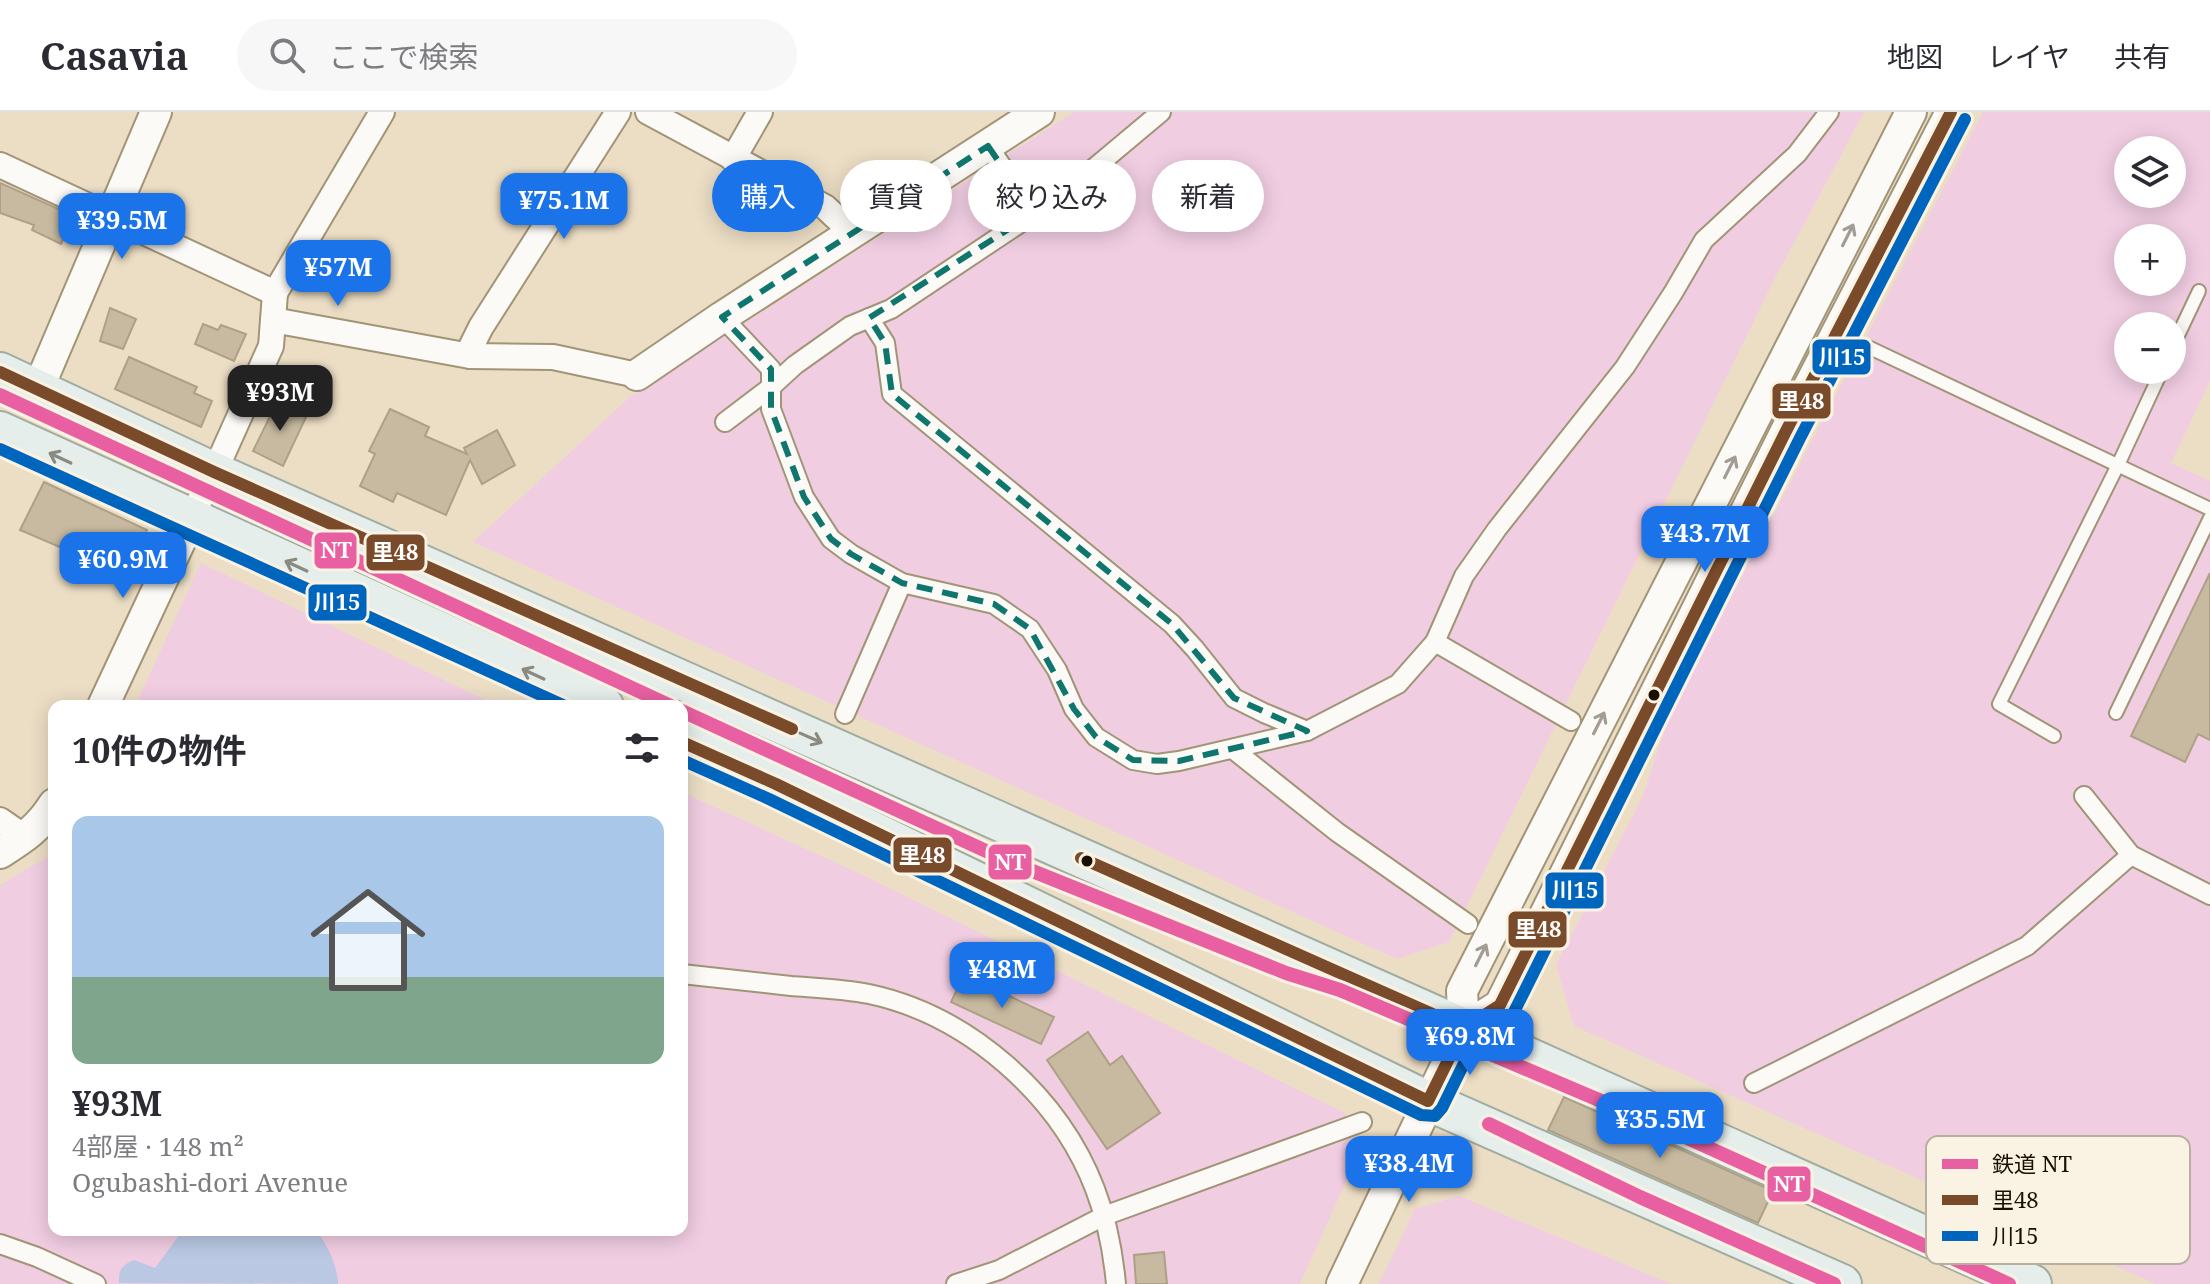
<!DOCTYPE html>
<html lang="ja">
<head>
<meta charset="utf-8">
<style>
  body { margin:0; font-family:"Noto Serif","Noto Sans JP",serif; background:#f7f7f7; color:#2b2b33; height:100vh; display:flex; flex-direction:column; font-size:30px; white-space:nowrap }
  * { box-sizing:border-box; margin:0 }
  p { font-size:26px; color:#7c7c81 }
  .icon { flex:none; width:44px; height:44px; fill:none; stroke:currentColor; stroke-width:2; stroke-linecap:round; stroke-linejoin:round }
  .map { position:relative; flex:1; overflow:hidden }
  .panel { position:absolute; left:48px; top:588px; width:640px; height:536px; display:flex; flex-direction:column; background:#fff; border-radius:16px; box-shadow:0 4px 20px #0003 }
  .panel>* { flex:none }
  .top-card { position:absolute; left:712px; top:48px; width:760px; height:72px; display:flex; gap:16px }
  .buttons { position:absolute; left:2114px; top:24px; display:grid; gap:16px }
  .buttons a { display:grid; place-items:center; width:72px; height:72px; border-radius:50%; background:#fff; box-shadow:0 4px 20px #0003; font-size:40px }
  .price { position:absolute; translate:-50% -68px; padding:0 18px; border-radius:16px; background:#1a73e8; color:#fff; font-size:26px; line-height:52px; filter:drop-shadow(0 2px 4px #0008) }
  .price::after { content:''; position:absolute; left:50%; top:48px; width:24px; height:18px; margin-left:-12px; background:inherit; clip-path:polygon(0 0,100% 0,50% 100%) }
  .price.on { background:#222; color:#fff }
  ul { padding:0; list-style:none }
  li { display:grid; align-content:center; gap:16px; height:424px; padding:0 24px }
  li span { display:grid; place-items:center; height:248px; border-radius:16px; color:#555 }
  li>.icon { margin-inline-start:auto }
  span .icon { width:144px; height:144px; fill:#fffc; stroke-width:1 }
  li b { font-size:34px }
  h2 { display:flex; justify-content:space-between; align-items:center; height:96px; padding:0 24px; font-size:34px }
  .tag { padding:0 28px; border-radius:36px; background:#fff; box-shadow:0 4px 20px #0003; font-size:28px; line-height:72px }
  .tag.on { background:#1a73e8; color:#fff }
  header { display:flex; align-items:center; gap:48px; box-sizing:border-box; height:112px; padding:0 40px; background:#fff; border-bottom:2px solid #e1e1e2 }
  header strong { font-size:38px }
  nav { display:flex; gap:44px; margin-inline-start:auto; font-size:28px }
  .search { width:560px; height:72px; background:#f7f7f7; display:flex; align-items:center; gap:20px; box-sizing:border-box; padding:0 28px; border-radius:44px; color:#7c7c81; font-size:30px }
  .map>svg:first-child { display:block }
  .green { fill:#f1cde2; fill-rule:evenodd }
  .water { fill:#bac8e4 }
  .building { fill:#c7baa0; stroke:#aea086; stroke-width:2 }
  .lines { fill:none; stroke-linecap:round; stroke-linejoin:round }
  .service-casing { stroke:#a19477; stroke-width:16 }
  .pedestrian-casing { stroke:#a19477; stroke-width:22 }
  .minor-casing { stroke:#a19477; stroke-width:28 }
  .tertiary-casing { stroke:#a19477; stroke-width:34 }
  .primary-casing { stroke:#a1aca1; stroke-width:42 }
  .service { stroke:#fcfaf6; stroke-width:12 }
  .pedestrian { stroke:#fcfaf6; stroke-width:18 }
  .minor { stroke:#fcfaf6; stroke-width:24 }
  .tertiary { stroke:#fcfaf6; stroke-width:30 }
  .primary { stroke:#e5eeeb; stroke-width:38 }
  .bus-1-casing { stroke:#faf3e4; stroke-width:18 }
  .bus-2-casing { stroke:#faf3e4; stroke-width:18 }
  .bus-1 { stroke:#7a4b2a; stroke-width:12 }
  .bus-2 { stroke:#0065bd; stroke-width:12 }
  .rail-1-casing { stroke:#faf3e4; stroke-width:20 }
  .rail-1 { stroke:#e860a2; stroke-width:14 }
  .oneway { stroke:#a29c94 }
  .oneway2 { stroke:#8a8a81 }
  .marked { fill:none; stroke:#0f766e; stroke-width:6; stroke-dasharray:16 10; stroke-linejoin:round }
  .bus-dot { fill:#1b1000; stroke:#faf3e4; stroke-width:3 }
  .key { fill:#faf3e4; stroke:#b7afa0; stroke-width:2 }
  .key-label { font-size:22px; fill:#1b1000 }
  .line-badge { stroke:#faf3e4; stroke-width:3 }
  .badge-label { font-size:22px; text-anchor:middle; font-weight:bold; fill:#fff }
</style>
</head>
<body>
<header>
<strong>Casavia</strong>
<div class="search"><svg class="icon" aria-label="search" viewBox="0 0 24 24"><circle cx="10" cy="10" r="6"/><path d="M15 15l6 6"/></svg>ここで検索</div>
<nav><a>地図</a><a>レイヤ</a><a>共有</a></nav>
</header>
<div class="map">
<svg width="2210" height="1172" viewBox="0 0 2210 1172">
  <rect width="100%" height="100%" fill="#ecdec5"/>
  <g class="green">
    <path d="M1074,0H1864L1773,170L1449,830L1397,847L473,430L632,283Z"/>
    <path d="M1983,0H2210V269L2171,351L2210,369V1172H2156L1574,914L1556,853L1643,684L1669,604ZM2128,38H2172V82H2128ZM2128,126H2172V170H2128ZM2128,214H2172V258H2128Z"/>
    <path d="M201,451L498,594H135Z"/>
    <path d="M682,680L867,765L1345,1001L1357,1045L1300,1172H0V773L54,741V1118H682Z"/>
    <path d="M1459,1084L1672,1172H1379L1415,1097Z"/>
  </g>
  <path class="water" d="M183,1118H315C327,1130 338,1155 338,1172L119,1171C118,1158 122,1153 134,1148L155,1156Z"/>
  <g class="building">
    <path d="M0,71L74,104L61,132L32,118L34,113L0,101Z"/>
    <path d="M110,196L136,207L123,237L100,229Z"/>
    <path d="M203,212L218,218L221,213L246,222L234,249L195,232Z"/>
    <path d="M129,245L197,275L194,281L212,289L201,315L115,277Z"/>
    <path d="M278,288L307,303L283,354L253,339Z"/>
    <path d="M390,297L429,315L425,324L467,342L464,336L497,318L515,353L482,372L470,348L446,403L397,381L393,390L360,374L375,342L369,339Z"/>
    <path d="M44,370L147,418L125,462L91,446L90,448L20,418Z"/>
    <path d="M2210,461V628L2198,622L2185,650L2131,624Z"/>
    <path d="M964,863L1054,905L1041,932L951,890Z"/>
    <path d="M1088,920L1110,953L1122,944L1160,1001L1107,1037L1047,948Z"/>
    <path d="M1564,985L1773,1079L1758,1111L1548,1018Z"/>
    <path d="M1164,1140L1167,1172H1136L1134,1143Z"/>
  </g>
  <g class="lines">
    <defs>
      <g id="service">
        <path d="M1836,224L1855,233L1868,235L2210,397"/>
        <path d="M2172,236L2199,179"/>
        <path d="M2116,601L2210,406"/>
        <path d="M2054,624L1999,592L2118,353L2162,258"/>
      </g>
      <g id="pedestrian">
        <path d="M988,34L1034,101"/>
        <path d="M722,205L771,257V297L804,385L831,427L851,442L902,471L994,492L1030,517L1057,558L1074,597L1096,625L1133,648L1157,652L1179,649L1307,619L1398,572L1435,530L1571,609"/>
        <path d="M869,206L885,231L892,282L1172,512L1195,537L1234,586L1264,601L1307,619"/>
        <path d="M725,310L771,275L795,253L850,214L891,197L1062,83L1161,0"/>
        <path d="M1435,530L1464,464L1497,417L1625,255L1673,181L1704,128L1797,42L1829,0"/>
        <path d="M845,602L902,471"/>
        <path d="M1234,638L1337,720L1468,812"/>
        <path d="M2084,684L2131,743L2210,783"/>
        <path d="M682,862C718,866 754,870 791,874C816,876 844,877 869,882C968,903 1059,983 1095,1077C1107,1108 1113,1140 1116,1172"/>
        <path d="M1754,971L2027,834L2131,743"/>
        <path d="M0,1132L37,1145L96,1172"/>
        <path d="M956,1172L999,1158L1104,1104L1362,1010"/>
      </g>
      <g id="minor">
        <path d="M648,0L825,95L841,110L850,123"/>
        <path d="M733,47L760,0"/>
        <path d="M0,53L275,181L273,208"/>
        <path d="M275,181L382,0"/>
        <path d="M470,244L472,233L481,215L618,0"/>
        <path d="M191,406L223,341L271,234L273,208L470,244L553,245L637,263"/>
        <path d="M0,708L26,726"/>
      </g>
      <g id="tertiary">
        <path d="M637,263L722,205L1039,0"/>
        <path d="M38,277L156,0"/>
        <path d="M103,594L191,406"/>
        <path d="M0,741C24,726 39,716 54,692"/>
        <path d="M1464,916L1462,879L1911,0"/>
        <path d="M1342,1172L1464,916L1500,893L1786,319L1951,0"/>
      </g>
      <g id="primary">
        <path d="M0,260L214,360L1464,916L2032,1172"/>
        <path d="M0,319L604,594"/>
        <path d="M682,630L776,672L1428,989L1842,1172"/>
      </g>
    </defs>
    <use href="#service" class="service-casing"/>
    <use href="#pedestrian" class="pedestrian-casing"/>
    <use href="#minor" class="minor-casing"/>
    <use href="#tertiary" class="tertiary-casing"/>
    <use href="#primary" class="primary-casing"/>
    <use href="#service" class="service"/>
    <use href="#pedestrian" class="pedestrian"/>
    <use href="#minor" class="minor"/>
    <use href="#tertiary" class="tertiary"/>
    <use href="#primary" class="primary"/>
    <defs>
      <g id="bus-1">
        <path d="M0,260L214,360L792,617"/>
        <path d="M682,630L776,672L1428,989L1464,916L1500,893L1786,319L1951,0"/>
        <path d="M1081,746L1464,916"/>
      </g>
      <g id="bus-2">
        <path d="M0,337L565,594"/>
        <path d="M682,648L769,687L1421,1003L1435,1004L1442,996L1476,927L1510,906L1514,900L1800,326L1965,7"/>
      </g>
    </defs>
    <use href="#bus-1" class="bus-1-casing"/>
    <use href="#bus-2" class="bus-2-casing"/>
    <use href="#bus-1" class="bus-1"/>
    <use href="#bus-2" class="bus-2"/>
    <defs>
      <g id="rail-1">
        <path d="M0,283L671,594"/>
        <path d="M682,599L1010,750L1286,861L1340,878L1674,1020L2009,1172"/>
        <path d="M1489,1012L1640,1085L1834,1172"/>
      </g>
    </defs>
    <use href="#rail-1" class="rail-1-casing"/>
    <use href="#rail-1" class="rail-1"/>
  </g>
  <defs><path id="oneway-shaft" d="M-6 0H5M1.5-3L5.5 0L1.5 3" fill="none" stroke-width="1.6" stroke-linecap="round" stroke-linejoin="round" transform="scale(2)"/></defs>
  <g class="oneway">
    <use href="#oneway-shaft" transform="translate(1848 123) rotate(-63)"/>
    <use href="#oneway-shaft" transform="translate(1730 355) rotate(-63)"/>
    <use href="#oneway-shaft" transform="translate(1599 611) rotate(-63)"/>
    <use href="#oneway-shaft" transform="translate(1481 843) rotate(-63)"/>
  </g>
  <g class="oneway2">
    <use href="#oneway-shaft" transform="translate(60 346) rotate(-155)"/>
    <use href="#oneway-shaft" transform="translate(296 454) rotate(-155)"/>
    <use href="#oneway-shaft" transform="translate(533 562) rotate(-155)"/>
    <use href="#oneway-shaft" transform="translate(811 626) rotate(24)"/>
  </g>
  <path class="marked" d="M988,34L1034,101L869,206L885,231L892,282L1172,512L1234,586L1307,619L1179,649L1133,648L1096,625L1074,597L1030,517L994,492L902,471L851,442L831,427L804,385L771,297V257L722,205Z"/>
  <g class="bus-dot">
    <circle cx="1654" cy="583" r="7"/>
    <circle cx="1087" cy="749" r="7"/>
  </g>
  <rect x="1926" y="1024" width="264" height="128" rx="12" class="key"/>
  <rect x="1942" y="1047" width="36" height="10" fill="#e860a2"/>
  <rect x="1942" y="1083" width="36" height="10" fill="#7a4b2a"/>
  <rect x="1942" y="1119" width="36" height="10" fill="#0065bd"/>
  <g class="key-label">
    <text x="1992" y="1060">鉄道 NT</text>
    <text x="1992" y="1096">里48</text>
    <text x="1992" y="1132">川15</text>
  </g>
  <g class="line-badge">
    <rect x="1811" y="226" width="61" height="38" rx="8" fill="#0065bd"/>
    <rect x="1771" y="270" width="61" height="38" rx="8" fill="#7a4b2a"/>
    <rect x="313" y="419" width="45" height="39" rx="8" fill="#e860a2"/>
    <rect x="365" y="421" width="61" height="39" rx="8" fill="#7a4b2a"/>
    <rect x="307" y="471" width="61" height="39" rx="8" fill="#0065bd"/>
    <rect x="892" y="724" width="61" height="38" rx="8" fill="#7a4b2a"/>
    <rect x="987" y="731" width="46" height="38" rx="8" fill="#e860a2"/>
    <rect x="1544" y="759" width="61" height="39" rx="8" fill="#0065bd"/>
    <rect x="1507" y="798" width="61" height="39" rx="8" fill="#7a4b2a"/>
    <rect x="1766" y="1053" width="46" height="38" rx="8" fill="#e860a2"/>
  </g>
  <g class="badge-label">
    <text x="1842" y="253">川15</text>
    <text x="1801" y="297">里48</text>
    <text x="336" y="446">NT</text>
    <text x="395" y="448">里48</text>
    <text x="337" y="498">川15</text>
    <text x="922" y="751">里48</text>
    <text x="1010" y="758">NT</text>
    <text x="1575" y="786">川15</text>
    <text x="1538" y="825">里48</text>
    <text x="1789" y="1080">NT</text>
  </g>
</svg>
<div class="buttons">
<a><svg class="icon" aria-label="layers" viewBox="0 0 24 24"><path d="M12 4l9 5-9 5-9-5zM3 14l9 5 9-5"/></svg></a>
<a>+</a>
<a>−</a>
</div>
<b class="price" style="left:564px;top:129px">¥75.1M</b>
<b class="price" style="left:122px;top:149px">¥39.5M</b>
<b class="price" style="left:338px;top:196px">¥57M</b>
<b class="price on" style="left:280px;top:321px">¥93M</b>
<b class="price" style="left:1705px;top:462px">¥43.7M</b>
<b class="price" style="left:123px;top:488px">¥60.9M</b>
<b class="price" style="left:1002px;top:898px">¥48M</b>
<b class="price" style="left:1470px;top:965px">¥69.8M</b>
<b class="price" style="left:1660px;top:1048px">¥35.5M</b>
<b class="price" style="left:1409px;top:1092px">¥38.4M</b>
<div class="top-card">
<a class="tag on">購入</a>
<a class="tag">賃貸</a>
<a class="tag">絞り込み</a>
<a class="tag">新着</a>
</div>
<section class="panel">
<h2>10件の物件<svg class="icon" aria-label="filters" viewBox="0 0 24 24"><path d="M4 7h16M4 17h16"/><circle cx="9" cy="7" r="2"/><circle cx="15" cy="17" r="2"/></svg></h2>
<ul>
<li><span style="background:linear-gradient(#a9c7e8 65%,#7fa58c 0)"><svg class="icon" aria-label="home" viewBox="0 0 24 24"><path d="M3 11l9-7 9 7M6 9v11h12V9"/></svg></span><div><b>¥93M</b><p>4部屋 · 148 m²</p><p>Ogubashi-dori Avenue</p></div></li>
</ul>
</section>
</div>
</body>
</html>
